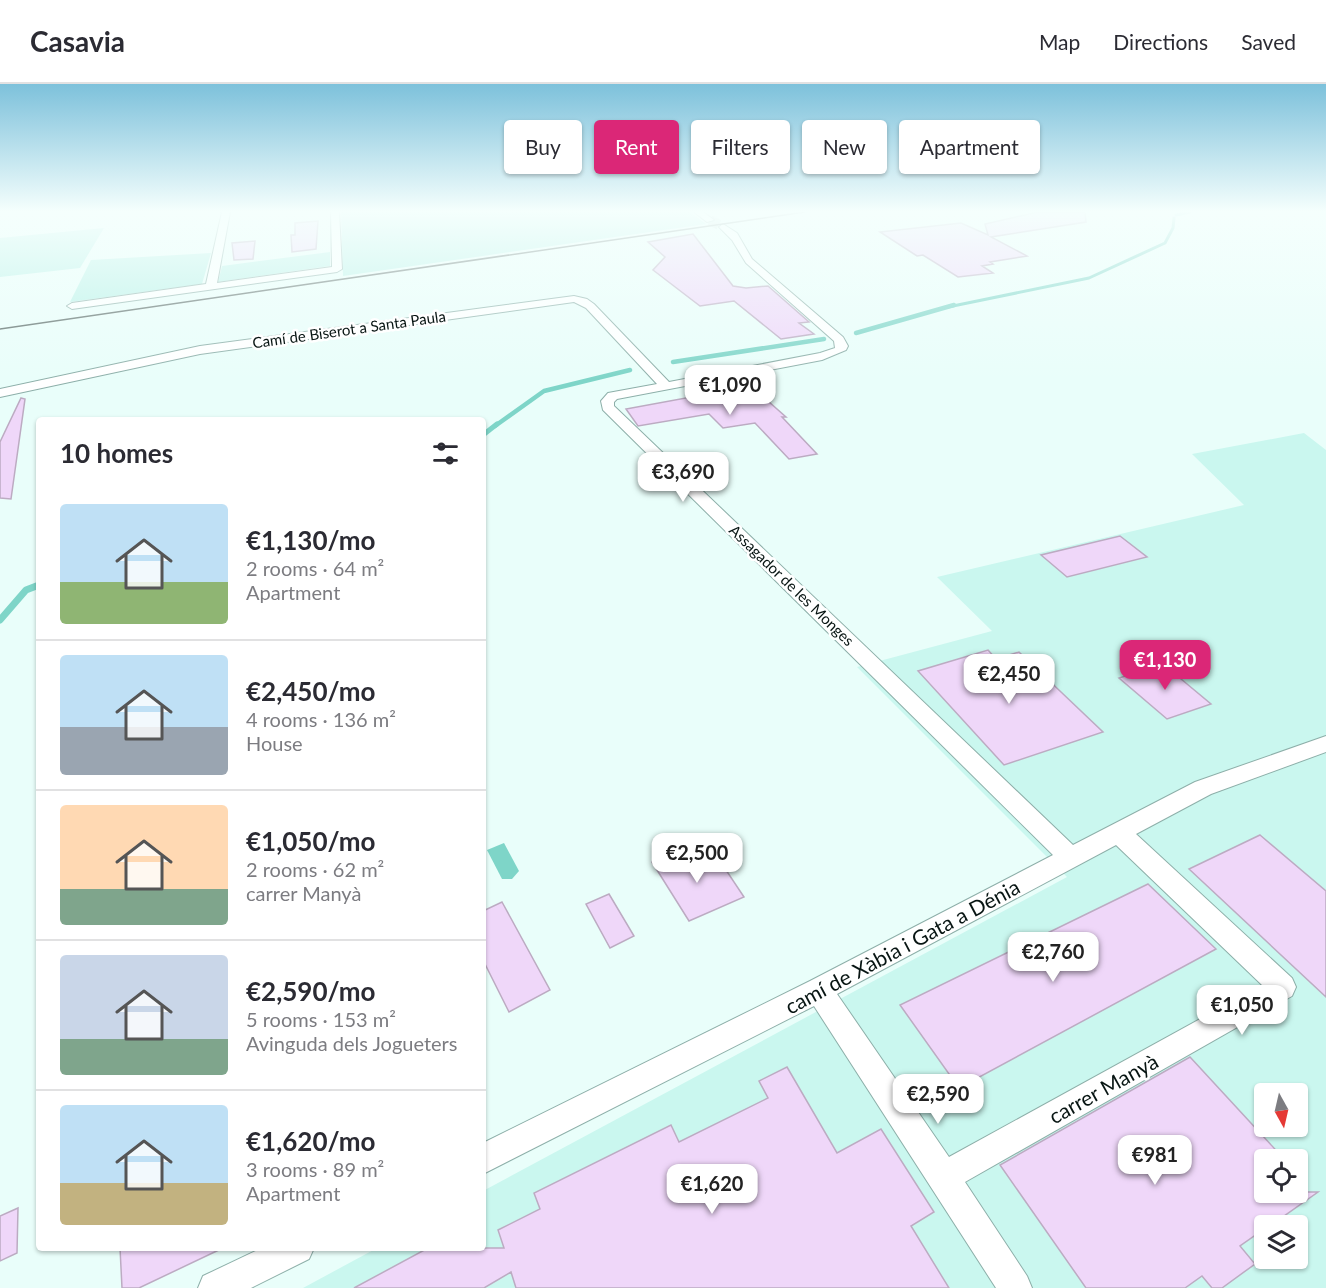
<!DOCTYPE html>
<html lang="en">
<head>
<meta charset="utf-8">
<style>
  body { margin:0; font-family:Lato,sans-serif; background:#f7f7f7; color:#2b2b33; height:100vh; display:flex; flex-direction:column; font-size:22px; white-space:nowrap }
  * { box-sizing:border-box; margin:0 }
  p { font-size:20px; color:#7c7c81 }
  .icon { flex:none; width:33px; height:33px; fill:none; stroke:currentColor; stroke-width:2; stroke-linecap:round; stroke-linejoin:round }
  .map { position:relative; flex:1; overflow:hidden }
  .drawer { position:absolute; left:36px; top:333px; width:450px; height:834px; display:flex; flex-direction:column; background:#fff; border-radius:6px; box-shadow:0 2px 4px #0004 }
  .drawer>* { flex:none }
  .top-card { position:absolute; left:504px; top:36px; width:570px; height:54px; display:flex; gap:12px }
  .needle { width:39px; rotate:172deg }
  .tools { position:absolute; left:1254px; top:999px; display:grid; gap:12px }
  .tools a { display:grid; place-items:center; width:54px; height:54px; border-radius:6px; background:#fff; box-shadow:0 2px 4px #0004; font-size:30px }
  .price { position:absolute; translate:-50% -51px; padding:0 14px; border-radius:12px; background:#fff; color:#222; font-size:20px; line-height:39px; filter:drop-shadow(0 2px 3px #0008) }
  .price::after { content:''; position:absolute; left:50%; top:36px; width:18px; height:14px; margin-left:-9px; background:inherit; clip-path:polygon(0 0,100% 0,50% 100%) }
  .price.current { background:#db2777; color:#fff }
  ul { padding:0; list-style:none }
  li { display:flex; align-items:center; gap:18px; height:150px; padding:0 24px }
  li+li { border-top:2px solid #e1e1e2 }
  li span { display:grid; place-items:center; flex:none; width:168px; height:120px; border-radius:6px; color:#555 }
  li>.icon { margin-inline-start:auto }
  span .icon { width:72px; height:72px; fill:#fffc; stroke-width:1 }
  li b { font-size:26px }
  h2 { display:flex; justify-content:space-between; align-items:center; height:72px; padding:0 24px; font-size:26px }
  .tag { padding:0 21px; border-radius:6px; background:#fff; box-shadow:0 2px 4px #0004; font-size:21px; line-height:54px }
  .tag.current { background:#db2777; color:#fff }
  header { display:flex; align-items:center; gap:36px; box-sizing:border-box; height:84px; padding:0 30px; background:#fff; border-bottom:2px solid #e1e1e2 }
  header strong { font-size:28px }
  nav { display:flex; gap:33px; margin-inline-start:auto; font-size:21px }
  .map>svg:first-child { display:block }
  .built { fill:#caf7ef; fill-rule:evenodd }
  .green { fill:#b7f1e7 }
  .water { fill:#7ed5c8 }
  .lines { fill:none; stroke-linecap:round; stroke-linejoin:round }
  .stream-far3 { stroke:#7ed5c8; stroke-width:3 }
  .stream-far2 { stroke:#7ed5c8; stroke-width:4.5 }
  .stream-far1 { stroke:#7ed5c8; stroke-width:5 }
  .stream { stroke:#7ed5c8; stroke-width:7 }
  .building { fill:#efd7f9; stroke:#bcabc2; stroke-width:1.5 }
  .street-tunnel { stroke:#c7dbd7; stroke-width:10; stroke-dasharray:10 4.5; stroke-linecap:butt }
  .street-casing { stroke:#8dafa9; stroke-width:2 }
  .street { fill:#fff; fill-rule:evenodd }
  .tram { stroke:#5b6b68; stroke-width:1.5 }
  .labels { text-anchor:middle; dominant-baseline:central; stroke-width:5; stroke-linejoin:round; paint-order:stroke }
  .far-street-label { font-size:15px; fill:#081513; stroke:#fff }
  .near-street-label { font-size:21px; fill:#081513; stroke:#fff }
</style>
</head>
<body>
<header>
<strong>Casavia</strong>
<nav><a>Map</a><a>Directions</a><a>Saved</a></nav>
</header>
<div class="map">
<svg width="1326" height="1204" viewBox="0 0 1326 1204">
  <rect width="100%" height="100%" fill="#e9fefa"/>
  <path class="built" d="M1304,349L1326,366V1204H303L377,1164H483V1107L1067,793L857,583L992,547L937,493L1244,421L1192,370ZM1264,1010H1298V1042H1264ZM1264,1076H1298V1108H1264ZM1264,1142H1298V1174H1264Z"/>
  <g class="green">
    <path d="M341,128H690L706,140L343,192Z"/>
    <path d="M104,144L80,184L0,193V154Z"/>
    <path d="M330,168V182L218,198L222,182Z"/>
    <path d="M211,169L202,200L70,218L91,176Z"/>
  </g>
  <path class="water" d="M504,759L519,787L512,795H502L487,766Z"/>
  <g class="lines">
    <g class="stream-far3">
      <path d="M1176,131L1190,128"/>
      <path d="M948,223L1089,194L1165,159L1173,144L1174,134"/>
    </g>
    <g class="stream-far2">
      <path d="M856,249L954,221"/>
      <path d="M673,278L824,255"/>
      <path d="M495,342L544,307L630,286"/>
    </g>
    <path class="stream-far1" d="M483,351L497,340"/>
    <path class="stream" d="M0,536L26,506L39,501"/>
  </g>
  <g class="building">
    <path d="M1038,128H1085L1086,138L991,153L1027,172L990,178L993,180L982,182L993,189L958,193L923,171L917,172L880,148L961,139L988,151L985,140Z"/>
    <path d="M318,137L316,165L292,168L291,151H295V139Z"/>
    <path d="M693,150L733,202L746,204L768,202L809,238L799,239L814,250L781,255L734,217L700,222L653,186L665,173L648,158Z"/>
    <path d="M255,157L253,175L234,176L232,159Z"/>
    <path d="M751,302L786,333H782L817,370L789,375L755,339L723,344L709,330L638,342L626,325Z"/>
    <path d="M21,314L25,315L11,415L0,414V358Z"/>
    <path d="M1120,452L1147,473L1067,493L1041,471Z"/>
    <path d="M988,566L996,575L1019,568L1103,648L1004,681L918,587Z"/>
    <path d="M1163,580L1211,620L1167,635L1119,594Z"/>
    <path d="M1260,751L1326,807V913L1189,785Z"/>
    <path d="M689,763L703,784L720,777L744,813L689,837L652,778Z"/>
    <path d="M1148,800L1216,865L959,1004L900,921Z"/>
    <path d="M609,810L634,852L610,864L586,820Z"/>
    <path d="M502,818L550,906L509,928L483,876V827Z"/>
    <path d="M1190,973L1285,1076H1264V1108H1318L1270,1142H1264V1145L1240,1162L1255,1180L1222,1204H1212L1202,1192L1185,1204H1086L1000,1081Z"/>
    <path d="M787,983L837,1069L881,1045L934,1128L911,1142L949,1204H516L511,1188L484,1204H354L428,1164H504L498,1146L540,1125L534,1109L671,1041L679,1058L768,1014L759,997Z"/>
    <path d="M18,1124L17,1169L0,1177V1132Z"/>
    <path d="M120,1164H223L139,1204H122Z"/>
  </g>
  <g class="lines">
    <path class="street-tunnel" d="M710,136L723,143"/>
    <defs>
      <g id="street">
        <path d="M222,128H230L217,199L332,183L331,128H339L342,185L337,188L72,225L67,222L72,219L206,200Z"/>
        <path d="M694,128H703L714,136L707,138Z"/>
        <path d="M723,140L737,149L752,175L843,253L848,262L846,266L822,276L617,315L614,318V322L1073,761L1195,698L1326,652V668L1211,710L1136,750L1292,894L1296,903L1292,912L965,1098L1027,1192L1032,1204H996L814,922L483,1090V1059L810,897L1053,771L603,326L601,317L608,309L657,300L586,224L574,218L200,270L0,313V305L200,262L574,212L587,215L594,220L669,298L820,269L835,264L834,257L746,179L732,156L719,143ZM1116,761L1262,901L949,1073L837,910Z"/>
        <path d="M262,1164H314L309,1175L251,1204H198L203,1192Z"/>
      </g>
    </defs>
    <use href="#street" class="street-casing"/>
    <use href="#street" class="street"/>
    <path class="tram" d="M0,245L805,128"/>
  </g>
  <linearGradient id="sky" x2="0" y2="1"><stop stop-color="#7dc1db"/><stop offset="0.43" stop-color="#f5fffd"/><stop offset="1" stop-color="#f5fffd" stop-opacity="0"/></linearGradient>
  <rect width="1326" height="296" fill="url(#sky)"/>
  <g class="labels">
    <g class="far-street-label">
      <text transform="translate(349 245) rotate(-8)">Camí de Biserot a Santa Paula</text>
      <text transform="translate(792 501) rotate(44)">Assagador de les Monges</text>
    </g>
    <g class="near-street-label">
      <text transform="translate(902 862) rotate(-28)">camí de Xàbia i Gata a Dénia</text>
      <text transform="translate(1103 1004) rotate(-29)">carrer Manyà</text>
    </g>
  </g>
</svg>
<div class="tools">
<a><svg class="needle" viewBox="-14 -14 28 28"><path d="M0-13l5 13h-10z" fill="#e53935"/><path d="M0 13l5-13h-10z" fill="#7c7c81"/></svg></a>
<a><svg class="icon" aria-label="locate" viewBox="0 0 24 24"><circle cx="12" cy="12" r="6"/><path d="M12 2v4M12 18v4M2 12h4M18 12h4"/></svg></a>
<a><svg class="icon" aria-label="layers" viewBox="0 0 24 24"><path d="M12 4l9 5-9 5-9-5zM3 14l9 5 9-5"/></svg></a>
</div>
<b class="price" style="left:730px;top:332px">€1,090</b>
<b class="price" style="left:683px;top:419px">€3,690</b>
<b class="price current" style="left:1165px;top:607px">€1,130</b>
<b class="price" style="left:1009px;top:621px">€2,450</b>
<b class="price" style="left:697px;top:800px">€2,500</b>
<b class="price" style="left:1053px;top:899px">€2,760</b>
<b class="price" style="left:1242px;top:952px">€1,050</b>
<b class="price" style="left:938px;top:1041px">€2,590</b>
<b class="price" style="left:1155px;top:1102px">€981</b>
<b class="price" style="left:712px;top:1131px">€1,620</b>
<div class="top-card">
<a class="tag">Buy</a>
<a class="tag current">Rent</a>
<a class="tag">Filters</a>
<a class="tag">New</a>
<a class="tag">Apartment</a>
</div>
<section class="drawer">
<h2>10 homes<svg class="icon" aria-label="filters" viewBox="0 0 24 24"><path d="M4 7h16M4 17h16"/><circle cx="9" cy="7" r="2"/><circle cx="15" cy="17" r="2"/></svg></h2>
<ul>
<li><span style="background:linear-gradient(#bfe0f5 65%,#8fb573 0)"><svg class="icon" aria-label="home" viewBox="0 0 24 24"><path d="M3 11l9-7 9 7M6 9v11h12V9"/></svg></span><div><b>€1,130/mo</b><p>2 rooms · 64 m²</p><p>Apartment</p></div></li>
<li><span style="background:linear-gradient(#bfe0f5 60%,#9aa5b1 0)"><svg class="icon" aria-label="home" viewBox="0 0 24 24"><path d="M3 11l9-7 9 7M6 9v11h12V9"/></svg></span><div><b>€2,450/mo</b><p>4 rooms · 136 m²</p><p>House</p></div></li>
<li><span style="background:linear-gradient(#ffd9b3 70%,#7fa58c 0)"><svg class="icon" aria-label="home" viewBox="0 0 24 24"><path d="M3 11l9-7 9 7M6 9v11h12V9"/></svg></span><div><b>€1,050/mo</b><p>2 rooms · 62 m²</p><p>carrer Manyà</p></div></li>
<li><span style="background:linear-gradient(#c9d6e8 70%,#7fa58c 0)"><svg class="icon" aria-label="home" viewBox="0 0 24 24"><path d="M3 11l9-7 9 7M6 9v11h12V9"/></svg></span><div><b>€2,590/mo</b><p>5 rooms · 153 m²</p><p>Avinguda dels Jogueters</p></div></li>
<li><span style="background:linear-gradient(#bfe0f5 65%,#c2b280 0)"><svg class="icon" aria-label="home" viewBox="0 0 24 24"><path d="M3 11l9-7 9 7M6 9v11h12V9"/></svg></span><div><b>€1,620/mo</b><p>3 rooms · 89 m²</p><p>Apartment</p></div></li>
</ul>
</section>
</div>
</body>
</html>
